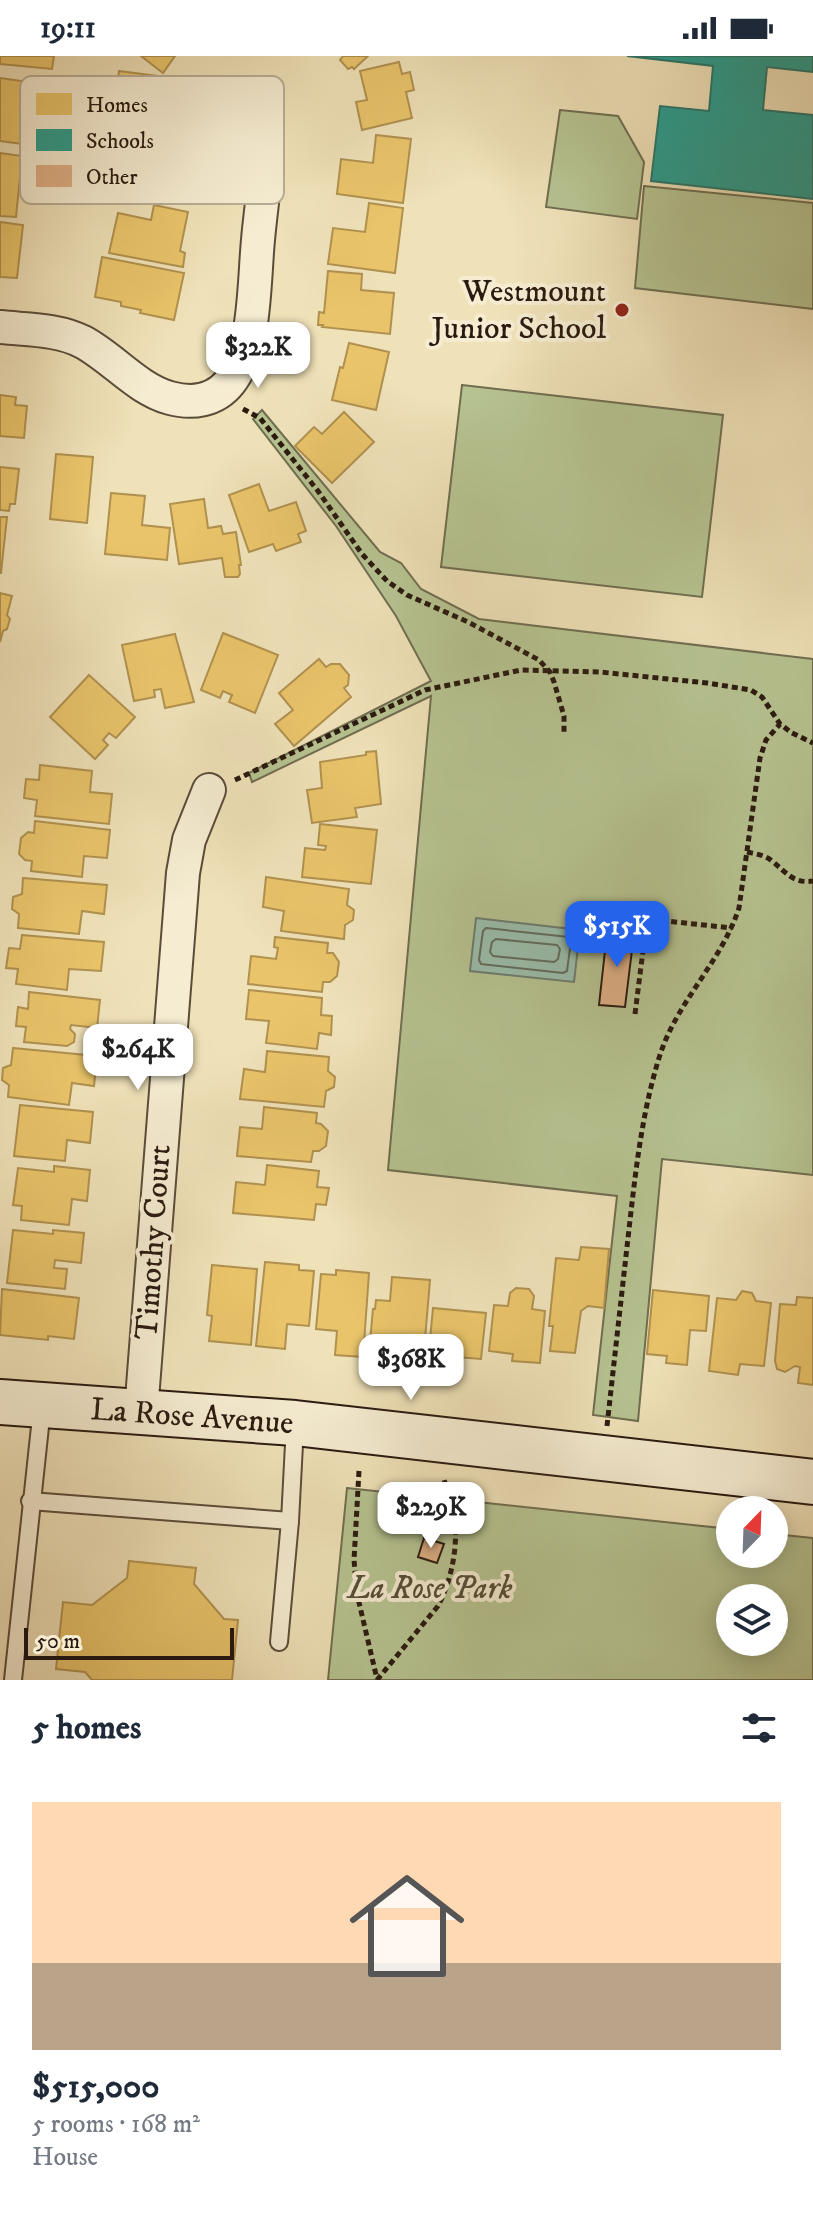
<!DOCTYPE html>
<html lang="en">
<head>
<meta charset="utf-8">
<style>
  body { margin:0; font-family:"IM FELL DW Pica",serif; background:#f2f2f3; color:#1f2937; height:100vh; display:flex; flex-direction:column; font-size:30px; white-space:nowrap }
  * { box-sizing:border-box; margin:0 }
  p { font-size:26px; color:#747a83 }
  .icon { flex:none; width:44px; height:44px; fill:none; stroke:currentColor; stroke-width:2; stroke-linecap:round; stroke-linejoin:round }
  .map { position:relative; height:1624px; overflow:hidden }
  .details { display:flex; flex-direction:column; background:#fff; flex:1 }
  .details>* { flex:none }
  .needle { width:52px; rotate:23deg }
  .tools { position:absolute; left:716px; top:1440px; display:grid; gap:16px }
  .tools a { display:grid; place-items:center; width:72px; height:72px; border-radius:50%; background:#fff; box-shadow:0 4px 20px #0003; font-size:40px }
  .scale { position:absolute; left:24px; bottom:20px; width:210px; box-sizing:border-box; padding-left:8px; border:4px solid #2a1a10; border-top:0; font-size:22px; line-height:28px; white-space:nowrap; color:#2a1a10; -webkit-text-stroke:6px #f5ecd1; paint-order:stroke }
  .price { position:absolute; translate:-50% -68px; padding:0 18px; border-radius:16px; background:#fff; color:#222; font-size:26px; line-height:52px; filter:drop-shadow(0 2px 4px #0008) }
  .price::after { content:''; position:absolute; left:50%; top:48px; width:24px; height:18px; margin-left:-12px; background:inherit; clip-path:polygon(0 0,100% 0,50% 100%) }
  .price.selected { background:#2563eb; color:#fff }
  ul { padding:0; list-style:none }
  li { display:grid; align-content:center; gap:16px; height:424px; padding:0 32px }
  li span { display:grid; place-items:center; height:248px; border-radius:0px; color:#555 }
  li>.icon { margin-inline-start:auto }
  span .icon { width:144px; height:144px; fill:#fffc; stroke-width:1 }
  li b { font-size:34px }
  h2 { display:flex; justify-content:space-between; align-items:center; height:96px; padding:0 32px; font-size:34px }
  .status { display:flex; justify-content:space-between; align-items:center; height:56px; padding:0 40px; background:#fff; direction:ltr }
  .status svg { height:22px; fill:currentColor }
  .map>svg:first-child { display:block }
  .green { fill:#b6c391; stroke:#706e50; stroke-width:2; fill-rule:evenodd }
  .water { fill:#9abead; stroke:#6d7c6e; stroke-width:2 }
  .homes { fill:#e9c46a; stroke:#b0914f; stroke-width:2 }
  .schools { fill:#2a9d8f; stroke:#2a7669; stroke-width:2 }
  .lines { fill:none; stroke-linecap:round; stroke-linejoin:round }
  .shore { stroke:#626c5e; stroke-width:2 }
  .building { fill:#deaf85; stroke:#2a1a10; stroke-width:2 }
  .lane-casing { stroke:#5b4c3a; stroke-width:20 }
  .street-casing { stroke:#5b4c3a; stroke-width:36 }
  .secondary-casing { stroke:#2a1a10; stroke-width:48 }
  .path { stroke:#2a1a10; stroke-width:5; stroke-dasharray:6 4; stroke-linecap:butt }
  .lane { stroke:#f5ecd1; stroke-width:16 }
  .street { stroke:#f5ecd1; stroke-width:32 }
  .secondary { stroke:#f5ecd1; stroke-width:44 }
  .poi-dot { fill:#8f2418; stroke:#f5ecd1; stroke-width:3 }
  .labels { text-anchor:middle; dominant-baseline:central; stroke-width:8; stroke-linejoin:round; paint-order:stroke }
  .poi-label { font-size:32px; fill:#2a1a10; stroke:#f5ecd1; text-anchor:end }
  .street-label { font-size:32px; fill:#2a1a10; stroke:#f5ecd1 }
  .park-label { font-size:32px; font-style:italic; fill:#544d37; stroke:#f5ecd1 }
  .key { fill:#f5ecd1; stroke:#b8ad97; stroke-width:2 }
  .key-label { font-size:22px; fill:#2a1a10 }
</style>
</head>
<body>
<div class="status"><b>19:11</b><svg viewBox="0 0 49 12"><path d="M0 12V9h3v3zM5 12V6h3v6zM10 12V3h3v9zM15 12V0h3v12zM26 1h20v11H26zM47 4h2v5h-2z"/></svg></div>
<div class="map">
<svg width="813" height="1624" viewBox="0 0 813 1624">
  <rect width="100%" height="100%" fill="#efe1b8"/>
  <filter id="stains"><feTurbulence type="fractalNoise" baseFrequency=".0025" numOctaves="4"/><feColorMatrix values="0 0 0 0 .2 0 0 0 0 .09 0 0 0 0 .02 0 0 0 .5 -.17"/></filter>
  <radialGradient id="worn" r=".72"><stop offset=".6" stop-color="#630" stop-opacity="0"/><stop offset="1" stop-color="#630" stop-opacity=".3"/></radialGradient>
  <g class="green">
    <path d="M560,54L618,60L644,106L637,163L546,151Z"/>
    <path d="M644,130L813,147V253L635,232Z"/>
    <path d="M462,329L723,359L702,541L441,511Z"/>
    <path d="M262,354L380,496L401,507L421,533L479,563L813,603V1119L662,1103L638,1365L593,1359L617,1140L388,1114L431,640L252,726L249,717L431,625L396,560L336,470L253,363Z"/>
    <path d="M347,1432L730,1473V1498H774V1478L813,1482V1624H328ZM730,1542H774V1586H730Z"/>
  </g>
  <path class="water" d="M476,862L580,874L574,926L470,915Z"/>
  <g class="homes">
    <path d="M0,0H54L52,13L0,8Z"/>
    <path d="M141,0H175L163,17Z"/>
    <path d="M343,0H368L354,13L352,11L348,13L340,4Z"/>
    <path d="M399,6L402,18L410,16L414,34L406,36L412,62L362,74L356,46L367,44L360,15Z"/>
    <path d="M119,15L159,20L154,79L111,73Z"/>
    <path d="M0,22L29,26L23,88L0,85Z"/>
    <path d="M376,79L411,83L403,147L337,138L341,103L373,107Z"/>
    <path d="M0,97L22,100L16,161L0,160Z"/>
    <path d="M369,147L403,152L395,217L328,208L333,172L365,176Z"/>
    <path d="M154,149L188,156L180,195L185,197L183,211L109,197L118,157L151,164Z"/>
    <path d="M0,166L23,169L17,222L0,221Z"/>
    <path d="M102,201L184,217L174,264L140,257L141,254L121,250V246L95,241Z"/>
    <path d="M328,215L362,218L361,234L394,237L390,278L322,271L323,269H318L319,256L324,257Z"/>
    <path d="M349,287L389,296L376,354L332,344L340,311L343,312Z"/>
    <path d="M0,339L16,341L15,349L27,350L24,382L0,380Z"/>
    <path d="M344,356L374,386L332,427L295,390L314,371L322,378Z"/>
    <path d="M56,398L93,401L87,467L50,463Z"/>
    <path d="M0,411L19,413L15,448H10L9,455L0,454Z"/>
    <path d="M259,428L269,455L296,446L306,475L298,478L301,486L276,495L273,488L249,496L229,439Z"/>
    <path d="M111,437L145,440L142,469L170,472L167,504L105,498Z"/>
    <path d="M204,443L208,472L221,470L223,478L236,476L241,509H239L240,518L238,521H225L222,502L179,508L170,448Z"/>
    <path d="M0,461H7L1,517H0Z"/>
    <path d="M0,537L12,540L7,559L10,563L7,573L3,575L0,586Z"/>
    <path d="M223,577L278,599L255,657L229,646L232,639L223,635L220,642L201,634Z"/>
    <path d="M175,578L194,646L165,652L161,633L154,634L155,641L134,645L122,589Z"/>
    <path d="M319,603L326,611L331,608H340L349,619L348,629L344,632L351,641L294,690L275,668L293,654L279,637Z"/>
    <path d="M89,619L135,661L116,682L109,677L103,684L108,689L95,703L50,661Z"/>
    <path d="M376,695L381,748L355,752L357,761L312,767L307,734L322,732L320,706L366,699V696Z"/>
    <path d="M40,709L92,715L90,736L112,738L109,768L35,760L37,744L24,742L26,723L39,724Z"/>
    <path d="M35,765L110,774L107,802L84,800L82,821L31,815L32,805L25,804L19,798L21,782L28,776L34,777Z"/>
    <path d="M320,768L377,774L371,828L302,821L305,792L325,794L326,790L318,789Z"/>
    <path d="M266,821L349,833L347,849L354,854L353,864L345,869L344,883L281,875L284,855L263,851Z"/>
    <path d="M23,822L107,829L104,858L82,855L79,878L18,872L19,858L12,853L13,841L22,838Z"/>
    <path d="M22,879L104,886L101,915L69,913L67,934L16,928L18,913L6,912L9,892L20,893Z"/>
    <path d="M275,881L328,887L327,897H333L339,906L337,920L330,926H323L322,936L248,928L251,900L276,903L278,892L274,891Z"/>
    <path d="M249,934L322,942L321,959L332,960L331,979L319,977L317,993L266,987L269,965L246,963Z"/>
    <path d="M29,936L100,944L97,972L71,969L70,973L75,978L74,986L67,990L24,986L26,971L16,970L18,951L28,953Z"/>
    <path d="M13,992L97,1000L94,1030L72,1027L69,1049L8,1041L9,1029L2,1024L3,1012L11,1009Z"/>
    <path d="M267,995L329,1001L328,1015L335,1021L334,1031L326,1035L324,1051L240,1043L244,1013L265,1016Z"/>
    <path d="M20,1049L93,1056L90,1087L67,1084L65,1105L14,1100Z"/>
    <path d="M264,1051L317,1057L316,1067L321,1068L328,1075L326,1090L319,1095H313L311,1106L237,1100L240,1071L262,1073Z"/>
    <path d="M267,1109L319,1115L317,1131L329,1132L326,1149L316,1148L314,1164L233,1157L236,1126L265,1129Z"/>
    <path d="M54,1110L90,1114L87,1145L72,1143L69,1169L21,1164L22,1150L13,1149L18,1112L54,1116Z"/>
    <path d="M13,1174L53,1178V1174L84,1177L81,1207L55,1204L54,1212L67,1213L65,1233L7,1227Z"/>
    <path d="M581,1191L609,1193L604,1252L588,1250L581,1255L575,1297L550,1295L553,1270H549L556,1202L579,1204Z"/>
    <path d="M265,1206L299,1209V1214L314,1215L309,1270L287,1268L285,1293L256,1290Z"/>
    <path d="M212,1209L257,1213L251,1289L209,1285L212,1260L207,1259Z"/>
    <path d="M336,1214L369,1217L363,1301L335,1299L337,1275L316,1273L321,1218L336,1219Z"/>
    <path d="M392,1221L430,1224L423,1307L399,1305V1300L369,1297L373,1253H375L376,1244L390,1245Z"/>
    <path d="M516,1232L529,1233L534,1240L532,1253L545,1255L540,1307L512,1305L513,1298L489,1295L494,1249L508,1250L510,1237Z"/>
    <path d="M2,1233L79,1242L74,1283L48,1280V1284L0,1279Z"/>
    <path d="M653,1234L709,1240L706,1275L690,1274L687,1309L666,1307L667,1300L647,1298Z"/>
    <path d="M742,1235L752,1237L756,1245L771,1247L764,1310L740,1308L738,1319L709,1315L717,1242L736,1244Z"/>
    <path d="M797,1241L813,1242V1329L798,1327L800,1311L795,1310L785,1316L777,1313L775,1305L780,1248L796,1249Z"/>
    <path d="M433,1252L486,1257L481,1303L456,1301L455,1307L428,1305Z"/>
    <path d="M129,1505L196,1512L194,1528L224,1563L238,1564L232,1624H92L85,1616L56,1613L63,1546L92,1549L127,1522Z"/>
  </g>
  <path class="schools" d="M627,0H813V16L767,11L763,54L813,59V143L651,125L660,50L709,55L713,10Z"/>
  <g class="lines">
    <g class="shore">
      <path d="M486,872L569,881L571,885L567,915L563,917L481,908L479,904L483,875Z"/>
      <path d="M496,883L557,889L560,893L558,903L554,906L493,900L490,896L492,886Z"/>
    </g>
  </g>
  <g class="building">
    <path d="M607,877L641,881L639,895L632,894L625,951L599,949Z"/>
    <path d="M424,1482L444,1488L437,1507L418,1501Z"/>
  </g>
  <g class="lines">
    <defs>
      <g id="lane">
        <path d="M30,1445L290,1465"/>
        <path d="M279,1586L290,1465L295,1369"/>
        <path d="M13,1624L42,1352"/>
      </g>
      <g id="street">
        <path d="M0,271C28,274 58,273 83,286C113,302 137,333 170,342C192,348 215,345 230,326C256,294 254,224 258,184C260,160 264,136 265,112C265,89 263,67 262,45"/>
        <path d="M141,1356L183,817L189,784L209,734"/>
      </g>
      <path id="secondary" d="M0,1346L295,1367L813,1426"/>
    </defs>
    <use href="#lane" class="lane-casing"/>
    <use href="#street" class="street-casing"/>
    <use href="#secondary" class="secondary-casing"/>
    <g class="path">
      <path d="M243,353L260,362L318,435L362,498L387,525L407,539L468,566L539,604L550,616L554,626L564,660V676"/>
      <path d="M235,724L425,634L521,614L600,616L707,627L751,634L762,641L780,668L792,677L813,687"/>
      <path d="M747,796C756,798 765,799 772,805C786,816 793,828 813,825"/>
      <path d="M635,958L647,863L732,872"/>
      <path d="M607,1370C614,1307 621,1244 628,1182C635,1121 641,1060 659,1002C676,946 721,907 739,852L760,702L766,684L780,668"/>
      <path d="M359,1415L354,1504L357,1538L377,1623"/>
      <path d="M377,1624L438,1550C451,1526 459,1489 454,1461C452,1448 447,1436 444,1423"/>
    </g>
    <use href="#lane" class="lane"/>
    <use href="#street" class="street"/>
    <use href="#secondary" class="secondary"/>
  </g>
  <circle class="poi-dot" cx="622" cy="254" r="8"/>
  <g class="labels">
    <g class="poi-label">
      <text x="606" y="236">Westmount<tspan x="606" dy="37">Junior School</tspan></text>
    </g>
    <g class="street-label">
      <text transform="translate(154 1186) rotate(-86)">Timothy Court</text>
      <text transform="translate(192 1361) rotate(4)">La Rose Avenue</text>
    </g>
    <g class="park-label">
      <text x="430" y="1533">La Rose Park</text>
    </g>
  </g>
  <rect x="20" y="20" width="264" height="128" rx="12" class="key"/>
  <rect x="36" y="37" width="36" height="22" fill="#e9c46a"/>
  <rect x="36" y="73" width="36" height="22" fill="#2a9d8f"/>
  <rect x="36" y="109" width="36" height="22" fill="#deaf85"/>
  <g class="key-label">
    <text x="86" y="56">Homes</text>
    <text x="86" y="92">Schools</text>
    <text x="86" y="128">Other</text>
  </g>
  <rect width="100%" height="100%" filter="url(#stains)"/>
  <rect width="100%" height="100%" fill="url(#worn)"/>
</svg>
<div class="tools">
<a><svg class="needle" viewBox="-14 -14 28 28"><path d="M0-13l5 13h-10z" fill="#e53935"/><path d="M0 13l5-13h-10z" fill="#747a83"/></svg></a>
<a><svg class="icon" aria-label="layers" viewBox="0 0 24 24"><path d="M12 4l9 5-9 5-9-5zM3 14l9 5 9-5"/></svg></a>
</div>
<div class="scale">50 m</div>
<b class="price" style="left:258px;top:334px">$322K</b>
<b class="price selected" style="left:617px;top:913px">$515K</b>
<b class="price" style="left:138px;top:1036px">$264K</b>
<b class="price" style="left:411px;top:1346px">$368K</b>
<b class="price" style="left:431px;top:1494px">$229K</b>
</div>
<section class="details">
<h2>5 homes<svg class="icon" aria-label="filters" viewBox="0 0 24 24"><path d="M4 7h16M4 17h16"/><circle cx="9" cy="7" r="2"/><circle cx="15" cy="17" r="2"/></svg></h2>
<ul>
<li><span style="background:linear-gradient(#ffd9b3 65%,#b9a48a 0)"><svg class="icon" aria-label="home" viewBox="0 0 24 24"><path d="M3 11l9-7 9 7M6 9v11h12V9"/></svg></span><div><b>$515,000</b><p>5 rooms · 168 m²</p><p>House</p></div></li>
</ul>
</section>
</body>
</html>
